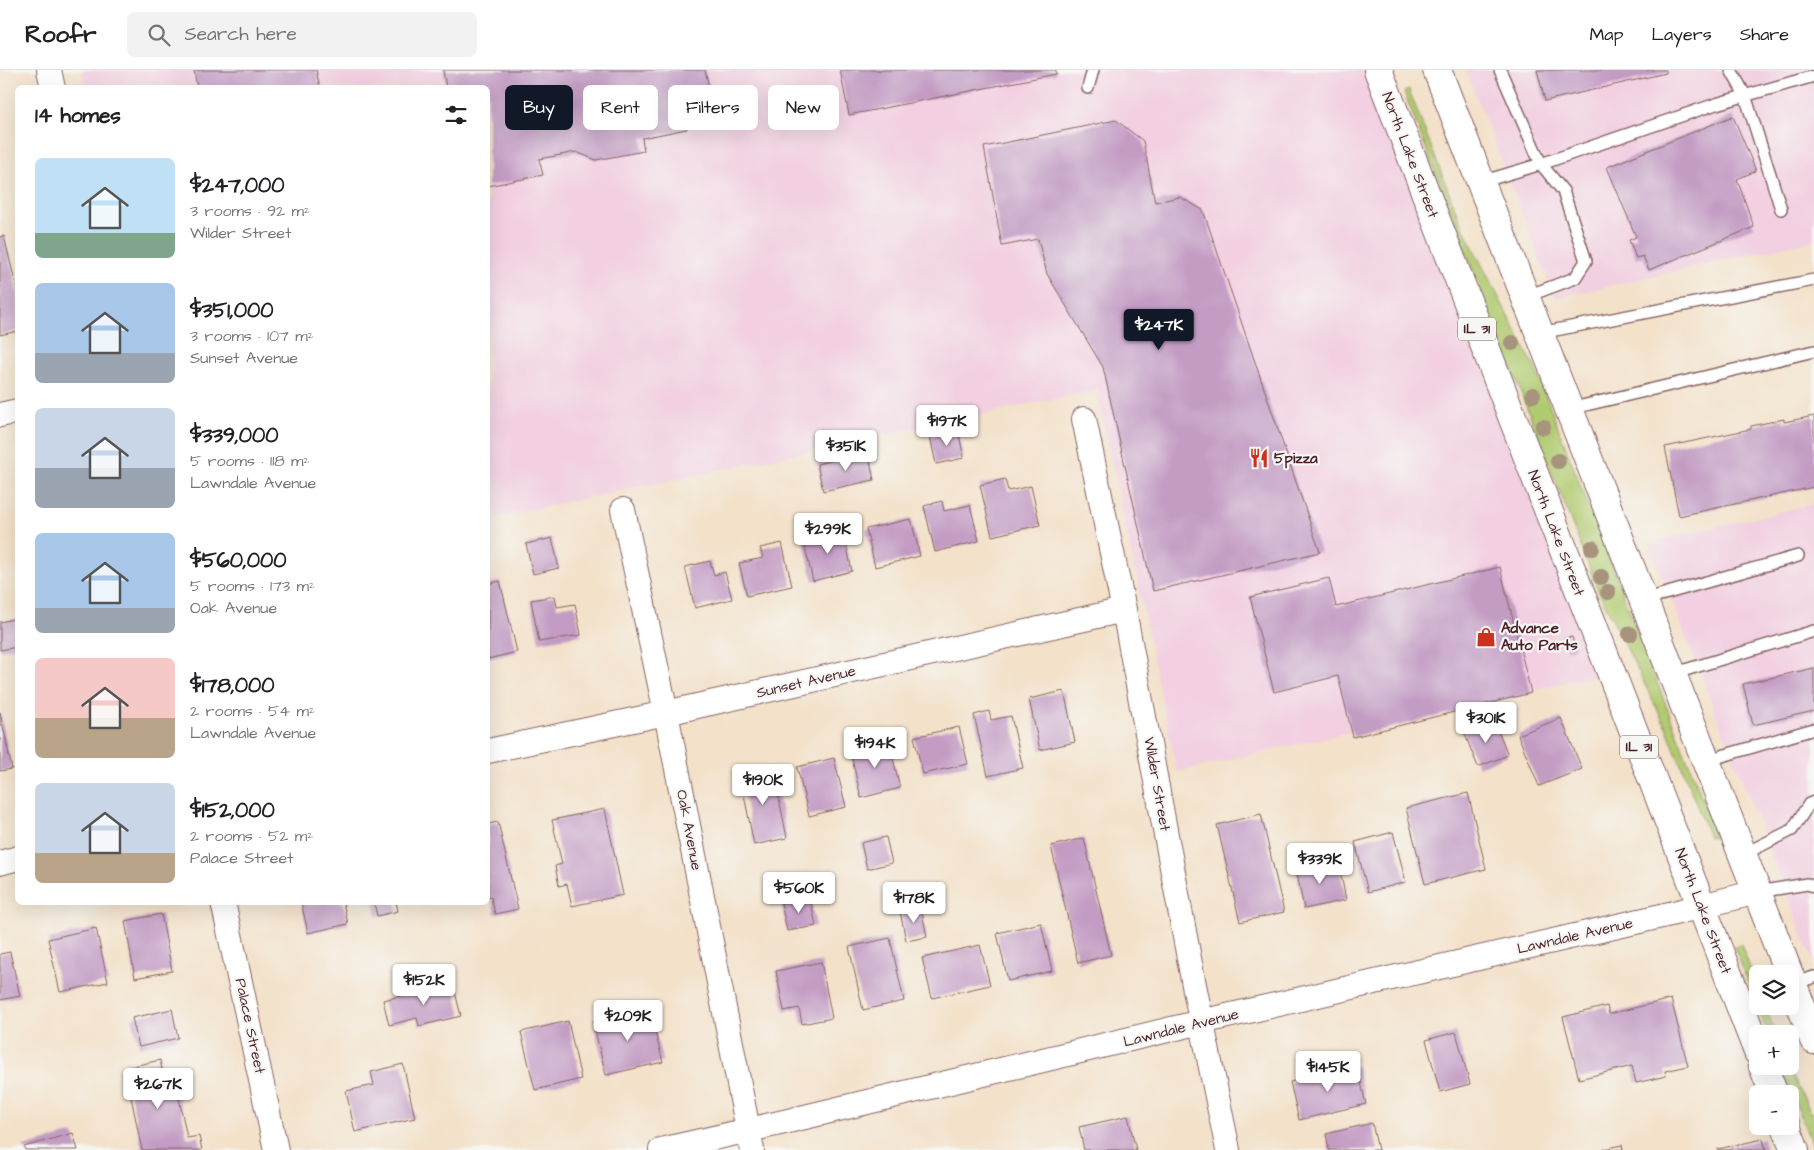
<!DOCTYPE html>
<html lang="en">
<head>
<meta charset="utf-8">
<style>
  body { margin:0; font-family:"Architects Daughter",sans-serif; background:#f2f2f2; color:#202124; height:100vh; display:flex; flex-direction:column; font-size:19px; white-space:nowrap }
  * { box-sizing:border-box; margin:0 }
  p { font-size:16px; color:#757577 }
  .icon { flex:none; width:28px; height:28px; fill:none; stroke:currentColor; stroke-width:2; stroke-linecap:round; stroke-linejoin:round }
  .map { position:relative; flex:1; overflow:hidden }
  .panel { position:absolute; left:15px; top:15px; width:475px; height:820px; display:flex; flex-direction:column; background:#fff; border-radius:8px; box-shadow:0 5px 20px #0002 }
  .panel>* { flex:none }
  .banner { position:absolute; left:505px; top:15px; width:475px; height:45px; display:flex; gap:10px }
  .tools { position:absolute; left:1749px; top:895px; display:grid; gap:10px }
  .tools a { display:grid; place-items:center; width:50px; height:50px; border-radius:8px; background:#fff; box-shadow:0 5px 20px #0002; font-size:25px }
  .price { position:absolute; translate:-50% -42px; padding:0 11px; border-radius:5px; background:#fff; color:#222; font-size:16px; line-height:32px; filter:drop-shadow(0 1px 2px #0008) }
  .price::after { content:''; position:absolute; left:50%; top:30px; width:15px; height:11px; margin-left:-8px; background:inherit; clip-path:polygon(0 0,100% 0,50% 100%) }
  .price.current { background:#111827; color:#fff }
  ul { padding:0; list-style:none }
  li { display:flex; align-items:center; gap:15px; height:125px; padding:0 20px }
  li span { display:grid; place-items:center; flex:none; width:140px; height:100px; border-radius:8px; color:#555 }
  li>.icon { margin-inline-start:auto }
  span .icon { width:60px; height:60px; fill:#fffc; stroke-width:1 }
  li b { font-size:21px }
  h2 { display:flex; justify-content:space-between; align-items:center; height:60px; padding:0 20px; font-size:21px }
  .pill { padding:0 18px; border-radius:8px; background:#fff; box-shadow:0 5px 20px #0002; font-size:18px; line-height:45px }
  .pill.current { background:#111827; color:#fff }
  header { display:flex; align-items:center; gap:30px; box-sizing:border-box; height:70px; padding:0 25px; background:#fff; border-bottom:1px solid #e0e0e0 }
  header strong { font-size:24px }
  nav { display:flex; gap:28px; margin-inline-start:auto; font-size:18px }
  .search { width:350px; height:45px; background:#f2f2f2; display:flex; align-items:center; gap:12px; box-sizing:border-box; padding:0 18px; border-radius:8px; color:#757577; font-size:19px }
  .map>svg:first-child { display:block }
  .built { fill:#f2cfe1 }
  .green { fill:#b1cb71; stroke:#7e754e }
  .building { fill:#c39cc4 }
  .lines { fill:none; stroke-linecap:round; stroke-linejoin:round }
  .service-casing { stroke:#856362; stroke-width:14 }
  .minor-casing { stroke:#856362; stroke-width:26 }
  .primary-casing { stroke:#856362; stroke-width:30 }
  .service { stroke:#fff; stroke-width:11 }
  .minor { stroke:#fff; stroke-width:24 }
  .primary { stroke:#fff; stroke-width:28 }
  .tree { fill:#a7937e }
  .labels { text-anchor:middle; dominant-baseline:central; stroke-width:4.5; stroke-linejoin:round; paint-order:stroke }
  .shield { fill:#f6f6f2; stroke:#7e6067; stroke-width:1 }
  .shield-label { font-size:14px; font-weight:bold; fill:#4a1f2b }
  .street-label { font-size:15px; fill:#4a1f2b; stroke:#f6f6f2 }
  .poi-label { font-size:15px; font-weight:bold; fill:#4a1f2b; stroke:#f6f6f2; text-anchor:start }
</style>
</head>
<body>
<header>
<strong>Roofr</strong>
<div class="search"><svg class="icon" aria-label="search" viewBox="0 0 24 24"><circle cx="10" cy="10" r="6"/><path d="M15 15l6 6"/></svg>Search here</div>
<nav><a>Map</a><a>Layers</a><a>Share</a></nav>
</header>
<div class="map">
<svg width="1814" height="1080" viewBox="0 0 1814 1080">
  <rect width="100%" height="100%" fill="#f6f6f2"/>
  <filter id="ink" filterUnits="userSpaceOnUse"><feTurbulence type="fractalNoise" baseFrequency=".02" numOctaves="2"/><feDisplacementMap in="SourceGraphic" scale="10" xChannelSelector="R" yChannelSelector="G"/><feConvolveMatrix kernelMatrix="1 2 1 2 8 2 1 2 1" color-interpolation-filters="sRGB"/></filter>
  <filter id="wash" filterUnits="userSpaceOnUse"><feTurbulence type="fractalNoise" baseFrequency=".0096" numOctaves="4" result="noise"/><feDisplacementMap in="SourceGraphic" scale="20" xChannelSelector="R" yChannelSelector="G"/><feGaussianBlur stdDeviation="1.12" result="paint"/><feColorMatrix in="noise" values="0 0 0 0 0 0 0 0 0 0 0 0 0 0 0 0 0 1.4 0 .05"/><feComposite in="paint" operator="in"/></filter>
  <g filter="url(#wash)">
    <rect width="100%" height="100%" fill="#f3e1c9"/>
    <g class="built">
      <path d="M82,0H1365L1605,603L1177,702L1097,320L488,449V18H85Z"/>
      <path d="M1466,0H1814V170L1555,228Z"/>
      <path d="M1814,434V893L1649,473Z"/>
    </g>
    <g class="green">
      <path d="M1409,20L1461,154L1535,298L1711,751L1715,766L1709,767L1667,659L1598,520L1404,22Z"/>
      <path d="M1741,874L1757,917L1758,936H1765L1776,964H1768L1734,876Z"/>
      <path d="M1781,996H1788L1814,1049V1080Z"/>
    </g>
    <g id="blocks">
      <g class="building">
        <path d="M194,0H316L320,18H197Z"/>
        <path d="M443,0H705L710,21L681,28L687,59L642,68L644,81L596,90L576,82L539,89L543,105L488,116V18H446Z"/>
        <path d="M840,0H1056V4L849,45Z"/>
        <path d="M1537,0H1666V3L1545,31Z"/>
        <path d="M1733,46L1756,101L1737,109L1754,157L1649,200L1643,186L1636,188L1629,170L1636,167L1607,97Z"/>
        <path d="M1116,50L1143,71L1155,132L1180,127L1203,140L1320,482L1153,521L1103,297L1047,204L1038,169L1002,176L984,77Z"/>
        <path d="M4,166L18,224V261L0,265V167Z"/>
        <path d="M1814,346V417L1679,446L1665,377L1751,359V356L1784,349V352Z"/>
        <path d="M958,360L964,388L936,394L930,366Z"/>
        <path d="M868,382L874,410L823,421L817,394Z"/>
        <path d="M1005,409L1008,421L1031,416L1040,455L992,466L980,415Z"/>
        <path d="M942,431L944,441L970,435L979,471L935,482L924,436Z"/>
        <path d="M911,449L920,486L875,497L866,459Z"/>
        <path d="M843,459L852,501L813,511L803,468Z"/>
        <path d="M552,468L559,498L533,504L526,474Z"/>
        <path d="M782,473L792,516L747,526L739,493L763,488L760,478Z"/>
        <path d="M710,491L714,505L725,502L732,529L695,538L685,497Z"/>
        <path d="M1500,497L1531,623L1353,667L1338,606L1274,622L1250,527L1329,508L1336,537Z"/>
        <path d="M500,511L517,582L488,589V514Z"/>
        <path d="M555,526L557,537L575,534L581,565L539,572L531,530Z"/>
        <path d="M18,548V577L0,580V552Z"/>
        <path d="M1572,567L1575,578L1567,580L1564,568Z"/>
        <path d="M1814,598V641L1753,655L1743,614Z"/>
        <path d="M1064,621L1075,672L1040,680L1029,629Z"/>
        <path d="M989,641L991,650L1011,646L1023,698L988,706L974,645Z"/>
        <path d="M0,642L12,699L0,701Z"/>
        <path d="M1561,648L1582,699L1539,716L1518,665Z"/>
        <path d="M1494,650L1508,685L1478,697L1464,662Z"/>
        <path d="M959,657L968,694L923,704L914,667Z"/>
        <path d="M889,671L900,718L861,728L850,680Z"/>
        <path d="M834,688L846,737L809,746L797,697Z"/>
        <path d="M773,698L787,768L754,775L740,704Z"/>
        <path d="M1468,723L1486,799L1425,814L1406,738Z"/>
        <path d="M605,739L623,825L572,836L567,814L559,816L555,796L562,794L552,750Z"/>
        <path d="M1261,744L1284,842L1240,852L1217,755Z"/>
        <path d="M498,752L518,839L495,844L491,827L488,828V754Z"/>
        <path d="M1393,762L1406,812L1368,822L1355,772Z"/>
        <path d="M886,767L892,793L867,799L861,773Z"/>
        <path d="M1084,768L1111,885L1078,893L1051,776Z"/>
        <path d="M1311,791L1312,800L1339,795L1346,830L1304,839L1295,794Z"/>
        <path d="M810,827L816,856L787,861L781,833Z"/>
        <path d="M301,832H343L348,854L308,863Z"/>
        <path d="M374,832H396L398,841L377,846Z"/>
        <path d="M921,837L927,867L906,871L900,841Z"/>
        <path d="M161,844L172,901L135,908L125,851Z"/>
        <path d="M1041,853L1052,901L1008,911L997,863Z"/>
        <path d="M96,858L108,912L60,922L48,869Z"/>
        <path d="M890,868L904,931L863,940L849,877Z"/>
        <path d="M980,875L990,915L932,928L922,888Z"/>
        <path d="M10,882L20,926L0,930V884Z"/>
        <path d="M821,892L832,948L802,954L799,938L784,941L776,901Z"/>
        <path d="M453,914L461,946L419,956L417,948L389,955L383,930Z"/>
        <path d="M1671,929L1688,996L1665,1001L1666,1006L1636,1013L1632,996L1579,1009L1563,947L1607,936L1609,944Z"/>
        <path d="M172,939L178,968L139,977L132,948Z"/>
        <path d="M649,939L663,992L606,1005L593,952Z"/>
        <path d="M568,951L581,1009L535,1020L521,962Z"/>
        <path d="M1456,962L1470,1014L1440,1022L1426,970Z"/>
        <path d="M160,990L165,1015L176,1013L187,1068L199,1066L202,1080H142L125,998Z"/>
        <path d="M403,994L415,1048L355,1062L346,1021L374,1015L371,1002Z"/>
        <path d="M1357,996L1366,1034L1299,1050L1290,1012Z"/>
        <path d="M1128,1046L1136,1080H1084L1079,1057Z"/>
        <path d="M1372,1053L1378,1080H1329L1326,1064Z"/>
        <path d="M73,1063L78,1080H25L24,1077Z"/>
        <path d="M1763,1069L1766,1080H1718V1079Z"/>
        <path d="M1622,1075L1623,1080H1605L1604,1079Z"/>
      </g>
    </g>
  </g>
  <g filter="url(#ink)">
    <use href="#blocks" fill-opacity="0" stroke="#856362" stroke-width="1"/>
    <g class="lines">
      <defs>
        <g id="service">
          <path d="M1500,0L1541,94L1563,121L1586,191L1575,208L1525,227"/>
          <path d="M1731,0L1745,25L1781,139"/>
          <path d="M1088,18L1093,0"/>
          <path d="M1481,112L1541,94L1716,34L1814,6"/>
          <path d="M1540,263L1814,210"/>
          <path d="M1569,339L1814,281"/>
          <path d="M1643,530L1798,486"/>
          <path d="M1672,604L1814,561"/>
          <path d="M1705,691L1814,659"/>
          <path d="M1742,785L1792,760L1809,734L1814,732"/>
          <path d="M1757,822L1807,814L1814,816"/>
          <path d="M1793,914L1814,907"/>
        </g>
        <g id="minor">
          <path d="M49,0L53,18"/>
          <path d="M0,345L18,341"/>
          <path d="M1084,349L1124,540L1194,915L1228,1080"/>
          <path d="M623,440L666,643L752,1080"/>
          <path d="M488,681L666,643L1124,540"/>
          <path d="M0,793L18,788"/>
          <path d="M223,832L276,1080"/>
          <path d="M661,1080L784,1052L1201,952L1670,844L1757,822"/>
        </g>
        <g id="primary">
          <path d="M1378,0L1758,982"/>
          <path d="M1437,0L1789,904"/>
          <path d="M1790,907L1814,970"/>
          <path d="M1763,996L1774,1024"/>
          <path d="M1786,1056L1795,1080"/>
        </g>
      </defs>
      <use href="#service" class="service-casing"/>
      <use href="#minor" class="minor-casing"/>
      <use href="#primary" class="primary-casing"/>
      <use href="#service" class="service"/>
      <use href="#minor" class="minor"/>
      <use href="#primary" class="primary"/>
    </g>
    <g class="tree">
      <circle cx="1512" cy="273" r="8"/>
      <circle cx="1533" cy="325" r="8"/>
      <circle cx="1543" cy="357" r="8"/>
      <circle cx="1558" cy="391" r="8"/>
      <circle cx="1592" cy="478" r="8"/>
      <circle cx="1601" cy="507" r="8"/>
      <circle cx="1608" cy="522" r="8"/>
      <circle cx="1630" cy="564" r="8"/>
    </g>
  </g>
  <defs>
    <symbol id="restaurant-bare" viewBox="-9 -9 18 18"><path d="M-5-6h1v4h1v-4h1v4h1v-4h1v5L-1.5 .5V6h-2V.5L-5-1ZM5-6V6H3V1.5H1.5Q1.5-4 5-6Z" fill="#c8321e" stroke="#f6f6f2" stroke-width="2.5" paint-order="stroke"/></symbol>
    <symbol id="shop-bare" viewBox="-9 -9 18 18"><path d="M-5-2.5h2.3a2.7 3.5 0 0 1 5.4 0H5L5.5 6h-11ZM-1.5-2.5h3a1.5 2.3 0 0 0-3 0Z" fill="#c8321e" stroke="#f6f6f2" stroke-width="2.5" paint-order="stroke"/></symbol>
  </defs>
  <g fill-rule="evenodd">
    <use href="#restaurant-bare" x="1245" y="374" width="28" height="28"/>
    <use href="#shop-bare" x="1472" y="553" width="28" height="28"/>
  </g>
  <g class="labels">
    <g class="shield">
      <rect x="1458" y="247.5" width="38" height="23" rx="4"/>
      <rect x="1620" y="665.5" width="38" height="23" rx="4"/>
    </g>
    <g class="shield-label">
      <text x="1477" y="259">IL 31</text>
      <text x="1639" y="677">IL 31</text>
    </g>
    <g class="street-label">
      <text transform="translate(1410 85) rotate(69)">North Lake Street</text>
      <text transform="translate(1556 463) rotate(69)">North Lake Street</text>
      <text transform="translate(806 612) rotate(-13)">Sunset Avenue</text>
      <text transform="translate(1157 714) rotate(80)">Wilder Street</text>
      <text transform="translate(689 760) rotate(79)">Oak Avenue</text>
      <text transform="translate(1703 841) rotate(69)">North Lake Street</text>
      <text transform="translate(1575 866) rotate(-13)">Lawndale Avenue</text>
      <text transform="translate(250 956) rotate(78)">Palace Street</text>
      <text transform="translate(1181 958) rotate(-14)">Lawndale Avenue</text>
    </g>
    <g class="poi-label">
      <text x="1274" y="388">5pizza</text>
      <text x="1501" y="558">Advance<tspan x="1501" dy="17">Auto Parts</tspan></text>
    </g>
  </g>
</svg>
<div class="tools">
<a><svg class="icon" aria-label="layers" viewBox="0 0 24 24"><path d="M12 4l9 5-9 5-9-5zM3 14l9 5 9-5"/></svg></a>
<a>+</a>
<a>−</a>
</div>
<b class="price current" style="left:1159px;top:281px">$247K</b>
<b class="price" style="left:947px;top:377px">$197K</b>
<b class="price" style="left:846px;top:402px">$351K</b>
<b class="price" style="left:828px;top:485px">$299K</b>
<b class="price" style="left:1486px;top:674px">$301K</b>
<b class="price" style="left:875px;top:699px">$194K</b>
<b class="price" style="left:763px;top:736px">$190K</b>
<b class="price" style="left:1320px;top:815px">$339K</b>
<b class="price" style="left:799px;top:844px">$560K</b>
<b class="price" style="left:914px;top:854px">$178K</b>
<b class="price" style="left:424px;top:936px">$152K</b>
<b class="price" style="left:628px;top:972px">$209K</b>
<b class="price" style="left:1328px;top:1023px">$145K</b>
<b class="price" style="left:158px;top:1040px">$267K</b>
<div class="banner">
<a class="pill current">Buy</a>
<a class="pill">Rent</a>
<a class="pill">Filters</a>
<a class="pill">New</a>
</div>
<section class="panel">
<h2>14 homes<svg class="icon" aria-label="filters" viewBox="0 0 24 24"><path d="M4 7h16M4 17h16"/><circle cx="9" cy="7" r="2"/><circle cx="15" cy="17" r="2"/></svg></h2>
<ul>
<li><span style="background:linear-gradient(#bfe0f5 75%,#7fa58c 0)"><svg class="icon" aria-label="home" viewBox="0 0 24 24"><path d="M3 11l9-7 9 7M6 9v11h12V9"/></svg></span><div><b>$247,000</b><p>3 rooms · 92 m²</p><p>Wilder Street</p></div></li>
<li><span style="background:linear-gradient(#a9c7e8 70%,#9aa5b1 0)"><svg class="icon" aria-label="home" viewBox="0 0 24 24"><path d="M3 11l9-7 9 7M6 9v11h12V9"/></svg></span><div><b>$351,000</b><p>3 rooms · 107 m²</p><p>Sunset Avenue</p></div></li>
<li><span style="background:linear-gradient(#c9d6e8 60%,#9aa5b1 0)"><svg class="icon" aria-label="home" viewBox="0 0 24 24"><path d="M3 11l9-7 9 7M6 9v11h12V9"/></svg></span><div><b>$339,000</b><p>5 rooms · 118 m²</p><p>Lawndale Avenue</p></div></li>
<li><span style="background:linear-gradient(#a9c7e8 75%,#9aa5b1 0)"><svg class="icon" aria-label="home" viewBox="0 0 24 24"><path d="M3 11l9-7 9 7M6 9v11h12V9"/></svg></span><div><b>$560,000</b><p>5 rooms · 173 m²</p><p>Oak Avenue</p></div></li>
<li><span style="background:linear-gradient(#f6c9c9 60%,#b9a48a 0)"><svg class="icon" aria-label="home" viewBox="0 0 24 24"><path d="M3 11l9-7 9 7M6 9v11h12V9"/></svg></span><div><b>$178,000</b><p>2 rooms · 54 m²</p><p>Lawndale Avenue</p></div></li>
<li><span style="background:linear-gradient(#c9d6e8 70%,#b9a48a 0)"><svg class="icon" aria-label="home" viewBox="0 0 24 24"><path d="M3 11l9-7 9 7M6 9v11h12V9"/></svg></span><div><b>$152,000</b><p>2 rooms · 52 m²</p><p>Palace Street</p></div></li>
</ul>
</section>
</div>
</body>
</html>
